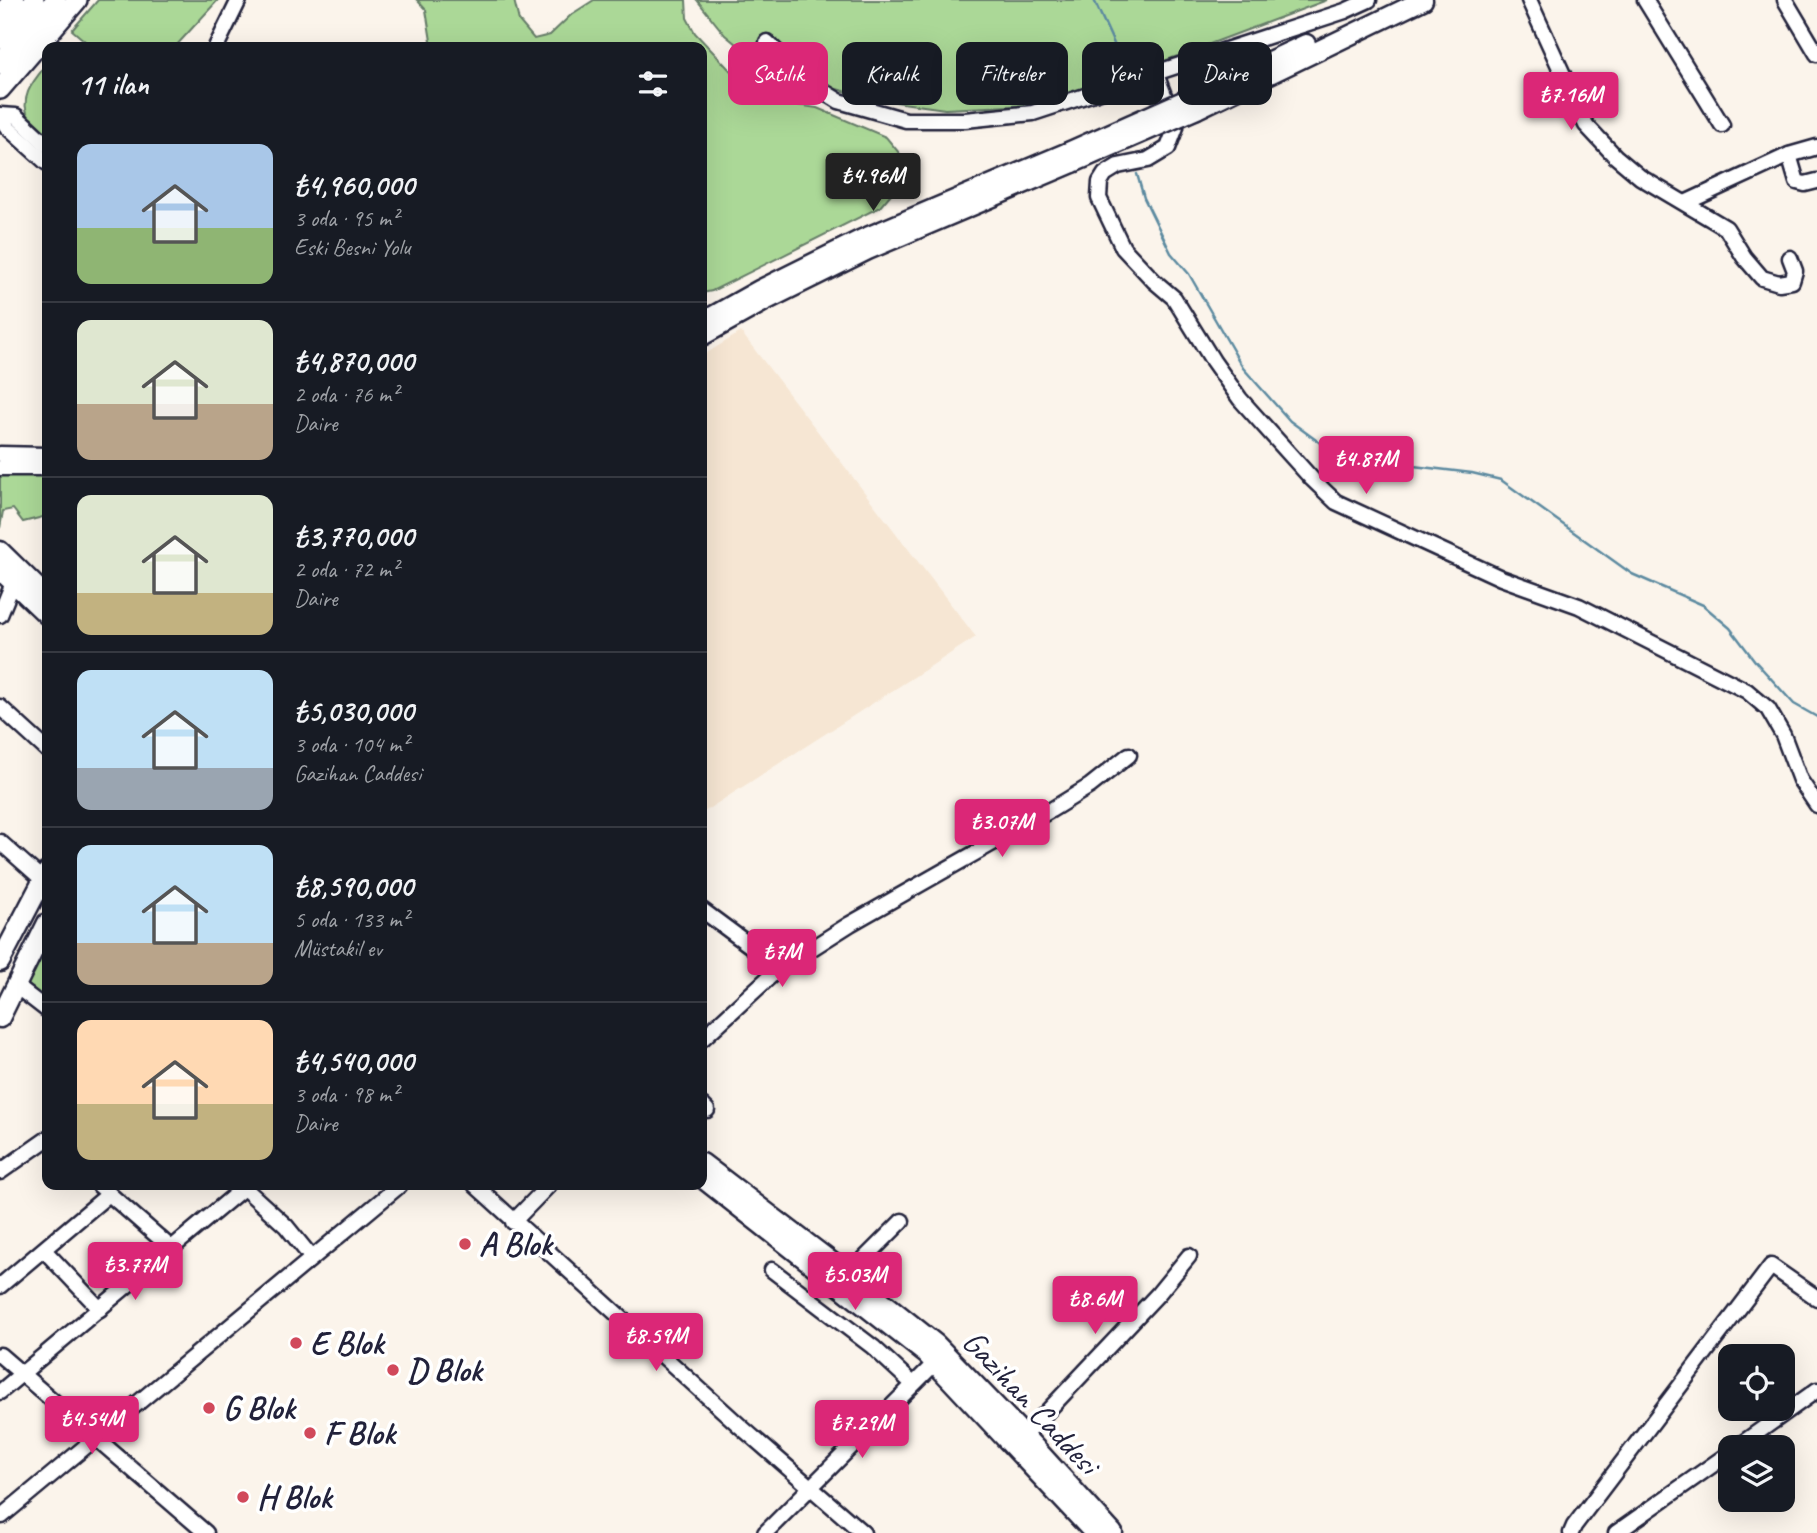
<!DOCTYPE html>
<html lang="tr">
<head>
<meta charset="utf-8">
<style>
  body { margin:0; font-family:Caveat,sans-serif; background:#242831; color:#f1f3f6; height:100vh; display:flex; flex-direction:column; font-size:26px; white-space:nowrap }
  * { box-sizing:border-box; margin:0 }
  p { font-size:23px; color:#9ea1a6 }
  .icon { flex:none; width:38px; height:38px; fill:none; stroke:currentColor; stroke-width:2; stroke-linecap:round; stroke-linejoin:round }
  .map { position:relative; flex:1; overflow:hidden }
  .drawer { position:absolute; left:42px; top:42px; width:665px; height:1148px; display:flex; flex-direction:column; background:#171b24; border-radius:14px; box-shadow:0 7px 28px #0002 }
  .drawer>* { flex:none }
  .hud { position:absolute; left:728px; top:42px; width:665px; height:63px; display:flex; gap:14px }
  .fabs { position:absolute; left:1718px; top:1344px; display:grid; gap:14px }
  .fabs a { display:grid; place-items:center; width:77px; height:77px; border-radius:14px; background:#171b24; box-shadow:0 7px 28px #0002; font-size:35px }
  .price { position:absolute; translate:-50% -60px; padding:0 16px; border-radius:7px; background:#db2777; color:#fff; font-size:23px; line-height:46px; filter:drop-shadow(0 2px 4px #0008) }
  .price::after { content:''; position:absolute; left:50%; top:42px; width:21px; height:16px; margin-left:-10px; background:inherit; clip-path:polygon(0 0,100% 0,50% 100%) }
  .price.selected { background:#222; color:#fff }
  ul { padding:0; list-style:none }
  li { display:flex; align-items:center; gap:21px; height:175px; padding:0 35px }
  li+li { border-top:2px solid #363941 }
  li span { display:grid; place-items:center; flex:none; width:196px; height:140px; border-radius:14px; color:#555 }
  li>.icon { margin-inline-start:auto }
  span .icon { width:84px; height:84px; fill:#fffc; stroke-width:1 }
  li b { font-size:30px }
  h2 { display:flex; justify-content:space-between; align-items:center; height:84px; padding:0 35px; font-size:30px }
  .chip { padding:0 24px; border-radius:14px; background:#171b24; box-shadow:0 7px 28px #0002; font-size:24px; line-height:63px }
  .chip.selected { background:#db2777; color:#fff }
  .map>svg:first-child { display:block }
  .built { fill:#f6e6d3 }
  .green { fill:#abd897; stroke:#667d69; stroke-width:2 }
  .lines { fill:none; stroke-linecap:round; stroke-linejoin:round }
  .stream { stroke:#5c8aa0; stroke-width:2.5 }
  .minor-casing { stroke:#22223b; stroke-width:19 }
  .major-casing { stroke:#22223b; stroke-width:23 }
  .highway-casing { stroke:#22223b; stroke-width:24 }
  .minor { stroke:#fff; stroke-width:14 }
  .major { stroke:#fff; stroke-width:18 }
  .highway { stroke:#fff; stroke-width:19 }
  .major-bridge-casing { stroke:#22223b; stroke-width:23; stroke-linecap:butt }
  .major-bridge { stroke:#fff; stroke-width:18 }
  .poi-dot { fill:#d1495b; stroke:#fff; stroke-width:2.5 }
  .labels { text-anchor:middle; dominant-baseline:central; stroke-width:7; stroke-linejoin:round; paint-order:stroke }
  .poi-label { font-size:33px; font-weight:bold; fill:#22223b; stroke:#fff; text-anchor:start }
  .street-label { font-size:33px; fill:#22223b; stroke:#fff }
</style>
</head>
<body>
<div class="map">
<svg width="1817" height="1533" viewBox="0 0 1817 1533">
  <rect width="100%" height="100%" fill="#fbf4eb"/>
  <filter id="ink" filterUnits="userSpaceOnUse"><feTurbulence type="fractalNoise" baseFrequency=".0143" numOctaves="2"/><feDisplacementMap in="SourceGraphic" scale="14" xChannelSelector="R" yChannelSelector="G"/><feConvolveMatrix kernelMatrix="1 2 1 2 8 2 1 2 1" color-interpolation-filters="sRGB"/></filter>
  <g filter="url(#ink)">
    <path class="built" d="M741,332L976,637L702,813V356Z"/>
    <g class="green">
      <path d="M98,0H218L175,47H92L72,30Z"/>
      <path d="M417,0H514L519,21L534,39L550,35L572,14L594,0H686L687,18L695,33L744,85L777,102L817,108L886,137L900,154L906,176L880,207L712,291L702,293V47H432L426,10Z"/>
      <path d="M697,0H1327L1103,84L1030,105L945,109L874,99L769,71L725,35Z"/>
      <path d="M47,64V134C42,129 34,124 30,119C17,98 35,79 47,64Z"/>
      <path d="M47,473V516L23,522L13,509L3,511L0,528V475Z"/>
      <path d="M47,944V996L45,998L25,983Z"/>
    </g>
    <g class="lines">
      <g class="stream">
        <path d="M1094,0L1120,57"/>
        <path d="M1137,174L1144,198L1171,253L1189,274L1243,368L1290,421L1323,445L1363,460L1472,473L1501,480L1632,574L1703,605L1730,628L1755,661L1794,704L1817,717"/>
      </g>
      <defs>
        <g id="minor">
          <path d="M1529,0L1586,125L1615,156L1640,177L1726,228L1744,257L1762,278L1779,283L1792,281L1795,271L1790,258"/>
          <path d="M1645,0L1722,125"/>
          <path d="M1785,0L1817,54"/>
          <path d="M767,42L807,81L839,101L906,120H965L1033,113L1345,11L1369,0"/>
          <path d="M216,47L239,0"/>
          <path d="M1156,74L1176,127L1168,148L1148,160L1118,166L1105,174L1100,182L1099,198L1123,248L1154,281L1174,298L1213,361L1240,399L1312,479L1336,502L1501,578L1579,606L1747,691L1768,709L1783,735L1800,780L1817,805"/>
          <path d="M0,115L16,116L47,145"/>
          <path d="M0,117L7,127L47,163"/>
          <path d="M1789,155L1797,182L1805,184L1817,181"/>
          <path d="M1685,203L1789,155L1817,147"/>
          <path d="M0,454L47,455"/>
          <path d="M0,468H47"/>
          <path d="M0,615L13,583"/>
          <path d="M0,707L47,750"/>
          <path d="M0,842L43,880"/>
          <path d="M702,910L760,953L776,971"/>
          <path d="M16,986L47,1010"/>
          <path d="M702,1039L776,971L850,924L1051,810L1090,786L1129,755"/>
          <path d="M702,1105L707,1110"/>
          <path d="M0,1172L47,1139"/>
          <path d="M99,1185L171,1248"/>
          <path d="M241,1185L286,1226L312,1258"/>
          <path d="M475,1185L740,1426L863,1533"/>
          <path d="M513,1222L549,1185"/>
          <path d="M44,1250L100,1309"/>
          <path d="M772,1270L873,1347L913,1384"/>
          <path d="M849,1274L902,1221"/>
          <path d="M0,1286L109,1194"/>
          <path d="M0,1355L206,1533"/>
          <path d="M0,1392L247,1185"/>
          <path d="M1024,1436L1158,1294L1189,1256"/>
          <path d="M1737,1447L1817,1390"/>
          <path d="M2,1516L400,1185"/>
          <path d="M765,1533L935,1363"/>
          <path d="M1571,1533L1574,1526L1771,1266L1817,1298"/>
          <path d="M1616,1533L1731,1452"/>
        </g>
        <g id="major">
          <path d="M1192,97L1306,44"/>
          <path d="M1197,109L1423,0"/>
          <path d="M702,322L759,290L862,239L1068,152"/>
          <path d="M702,336L765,301L868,250L1073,163"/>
          <path d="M0,551L47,597"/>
          <path d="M0,570L47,615"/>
          <path d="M0,962L47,872"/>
          <path d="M0,1018L47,923"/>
          <path d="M702,1163L858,1282L936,1344L1020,1431L1113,1533"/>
          <path d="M702,1178L927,1355L1094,1533"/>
        </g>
        <g id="highway">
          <path d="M0,15L14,0"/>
          <path d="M0,39L34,0"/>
          <path d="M0,64L56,0"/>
          <path d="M0,89L77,0"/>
        </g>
      </defs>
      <use href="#minor" class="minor-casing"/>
      <use href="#major" class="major-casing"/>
      <use href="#highway" class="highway-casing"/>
      <use href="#minor" class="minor"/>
      <use href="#major" class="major"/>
      <use href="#highway" class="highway"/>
      <defs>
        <g id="major-bridge">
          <path d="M1068,152L1192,97"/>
          <path d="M1073,163L1197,109"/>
        </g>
      </defs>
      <use href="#major-bridge" class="major-bridge-casing"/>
      <use href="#major-bridge" class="major-bridge"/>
    </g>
  </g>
  <g class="poi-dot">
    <circle cx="465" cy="1244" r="7"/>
    <circle cx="296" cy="1343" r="7"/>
    <circle cx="393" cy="1370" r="7"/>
    <circle cx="209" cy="1408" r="7"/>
    <circle cx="310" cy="1433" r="7"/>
    <circle cx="243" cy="1497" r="7"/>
  </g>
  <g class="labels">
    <g class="poi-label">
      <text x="479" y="1244">A Blok</text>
      <text x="310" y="1343">E Blok</text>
      <text x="407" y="1370">D Blok</text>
      <text x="223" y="1408">G Blok</text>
      <text x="324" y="1433">F Blok</text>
      <text x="257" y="1497">H Blok</text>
    </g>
    <g class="street-label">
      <text transform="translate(1031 1402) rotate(47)">Gazihan Caddesi</text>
    </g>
  </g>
</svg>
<div class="fabs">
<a><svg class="icon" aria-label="locate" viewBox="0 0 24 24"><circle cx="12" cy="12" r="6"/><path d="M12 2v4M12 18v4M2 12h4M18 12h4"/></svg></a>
<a><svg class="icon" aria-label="layers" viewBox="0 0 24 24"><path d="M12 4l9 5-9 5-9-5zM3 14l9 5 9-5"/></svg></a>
</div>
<b class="price" style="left:1571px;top:132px">₺7.16M</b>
<b class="price selected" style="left:873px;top:213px">₺4.96M</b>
<b class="price" style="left:1366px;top:496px">₺4.87M</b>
<b class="price" style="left:1002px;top:859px">₺3.07M</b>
<b class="price" style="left:782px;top:989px">₺7M</b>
<b class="price" style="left:135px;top:1302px">₺3.77M</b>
<b class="price" style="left:855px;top:1312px">₺5.03M</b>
<b class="price" style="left:1095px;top:1336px">₺8.6M</b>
<b class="price" style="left:656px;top:1373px">₺8.59M</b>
<b class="price" style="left:92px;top:1456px">₺4.54M</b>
<b class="price" style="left:862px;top:1460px">₺7.29M</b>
<div class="hud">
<a class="chip selected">Satılık</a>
<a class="chip">Kiralık</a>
<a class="chip">Filtreler</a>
<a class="chip">Yeni</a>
<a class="chip">Daire</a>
</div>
<section class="drawer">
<h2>11 ilan<svg class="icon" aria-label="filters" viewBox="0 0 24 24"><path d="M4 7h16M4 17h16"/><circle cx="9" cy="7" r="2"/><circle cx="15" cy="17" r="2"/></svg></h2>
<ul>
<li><span style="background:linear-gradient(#a9c7e8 60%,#8fb573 0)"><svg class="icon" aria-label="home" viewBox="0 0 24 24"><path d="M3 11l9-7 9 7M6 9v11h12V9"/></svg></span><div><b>₺4,960,000</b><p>3 oda · 95 m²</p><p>Eski Besni Yolu</p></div></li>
<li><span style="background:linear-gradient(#dfe7d0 60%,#b9a48a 0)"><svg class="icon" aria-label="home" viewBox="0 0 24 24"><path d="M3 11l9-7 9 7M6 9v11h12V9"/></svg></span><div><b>₺4,870,000</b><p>2 oda · 76 m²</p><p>Daire</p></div></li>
<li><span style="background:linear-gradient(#dfe7d0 70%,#c2b280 0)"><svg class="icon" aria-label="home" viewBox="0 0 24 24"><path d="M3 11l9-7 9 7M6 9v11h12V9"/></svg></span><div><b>₺3,770,000</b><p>2 oda · 72 m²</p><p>Daire</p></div></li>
<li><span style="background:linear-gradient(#bfe0f5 70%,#9aa5b1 0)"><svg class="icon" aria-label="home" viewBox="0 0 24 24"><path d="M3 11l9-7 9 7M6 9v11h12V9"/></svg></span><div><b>₺5,030,000</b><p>3 oda · 104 m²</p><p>Gazihan Caddesi</p></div></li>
<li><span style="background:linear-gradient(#bfe0f5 70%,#b9a48a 0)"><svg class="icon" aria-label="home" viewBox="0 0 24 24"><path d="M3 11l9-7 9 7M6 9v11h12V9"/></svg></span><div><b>₺8,590,000</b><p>5 oda · 133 m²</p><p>Müstakil ev</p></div></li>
<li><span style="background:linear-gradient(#ffd9b3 60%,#c2b280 0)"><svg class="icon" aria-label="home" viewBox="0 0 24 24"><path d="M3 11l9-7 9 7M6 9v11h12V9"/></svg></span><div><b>₺4,540,000</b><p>3 oda · 98 m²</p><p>Daire</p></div></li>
</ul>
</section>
</div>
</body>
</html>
